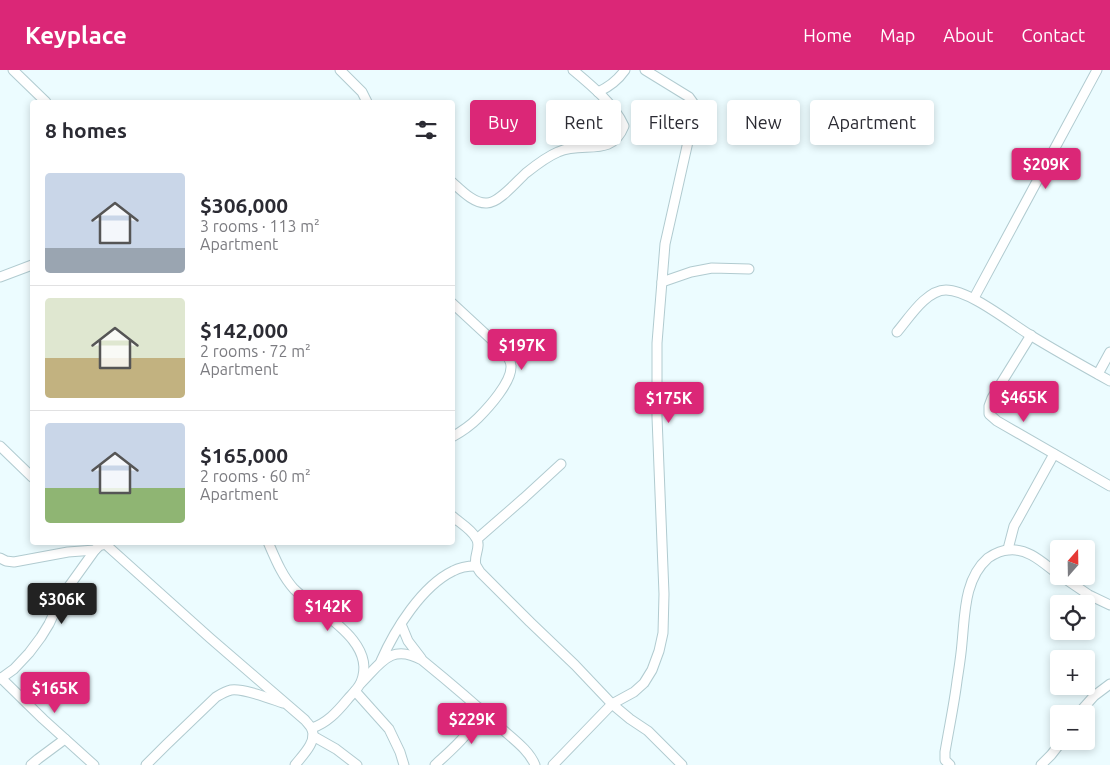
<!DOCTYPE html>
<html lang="en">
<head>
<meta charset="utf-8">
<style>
  body { margin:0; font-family:Ubuntu,sans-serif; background:#f7f7f7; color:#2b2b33; height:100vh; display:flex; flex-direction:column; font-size:19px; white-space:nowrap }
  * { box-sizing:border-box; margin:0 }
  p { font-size:16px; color:#7c7c81 }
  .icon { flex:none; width:28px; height:28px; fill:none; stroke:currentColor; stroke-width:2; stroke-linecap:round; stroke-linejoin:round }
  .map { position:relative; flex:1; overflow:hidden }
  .side { position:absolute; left:30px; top:30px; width:425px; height:445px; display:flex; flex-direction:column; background:#fff; border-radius:5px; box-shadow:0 2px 8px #0003 }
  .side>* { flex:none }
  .banner { position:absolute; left:470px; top:30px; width:475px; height:45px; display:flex; gap:10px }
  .needle { width:32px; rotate:20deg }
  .fabs { position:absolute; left:1050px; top:470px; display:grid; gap:10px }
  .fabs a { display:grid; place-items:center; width:45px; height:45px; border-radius:5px; background:#fff; box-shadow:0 2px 8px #0003; font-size:25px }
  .price { position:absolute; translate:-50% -42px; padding:0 11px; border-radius:5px; background:#db2777; color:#fff; font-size:16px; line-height:32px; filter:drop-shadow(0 1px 2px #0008) }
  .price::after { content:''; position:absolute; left:50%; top:30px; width:15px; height:11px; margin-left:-8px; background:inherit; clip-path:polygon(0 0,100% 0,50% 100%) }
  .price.selected { background:#222; color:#fff }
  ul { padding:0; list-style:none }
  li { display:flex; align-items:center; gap:15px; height:125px; padding:0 15px }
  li+li { border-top:1px solid #e1e1e2 }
  li span { display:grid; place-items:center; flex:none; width:140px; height:100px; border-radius:5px; color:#555 }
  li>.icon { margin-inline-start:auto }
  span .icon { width:60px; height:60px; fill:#fffc; stroke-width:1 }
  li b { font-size:21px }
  h2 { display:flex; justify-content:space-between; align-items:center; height:60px; padding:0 15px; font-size:21px }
  .tag { padding:0 18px; border-radius:5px; background:#fff; box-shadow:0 2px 8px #0003; font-size:18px; line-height:45px }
  .tag.selected { background:#db2777; color:#fff }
  header { display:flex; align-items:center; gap:30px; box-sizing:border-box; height:70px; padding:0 25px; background:#db2777; color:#fff }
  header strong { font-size:24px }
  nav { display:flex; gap:28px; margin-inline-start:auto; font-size:18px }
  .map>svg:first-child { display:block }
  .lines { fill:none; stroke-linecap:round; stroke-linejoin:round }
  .street-casing { stroke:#b1cbd0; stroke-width:11 }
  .street { stroke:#fff; stroke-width:9 }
</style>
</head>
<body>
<header>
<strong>Keyplace</strong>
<nav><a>Home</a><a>Map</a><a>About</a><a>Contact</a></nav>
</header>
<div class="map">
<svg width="1110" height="695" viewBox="0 0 1110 695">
  <rect width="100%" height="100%" fill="#ecfcff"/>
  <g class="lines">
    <defs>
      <g id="street">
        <path d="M13,0L46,32"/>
        <path d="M340,0L362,22L367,32"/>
        <path d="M598,22C609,17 618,10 625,0"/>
        <path d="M452,112C461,120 474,134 487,133C499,133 517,111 526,103C536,95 546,87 558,82C583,70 611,89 624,56C614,34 591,15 573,0"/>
        <path d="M0,207L32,195"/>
        <path d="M662,212L691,202L712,198L749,199"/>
        <path d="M974,228L1097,0"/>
        <path d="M452,233L505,282C507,286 511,291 511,296C512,312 488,338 478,348C471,355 461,362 452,367"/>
        <path d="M897,262C909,248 926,220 946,220C969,220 1009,252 1030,265C1056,281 1083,296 1110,311"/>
        <path d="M1031,265L992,328L989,336V344L997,351L1110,416"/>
        <path d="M1098,304L1110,282"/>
        <path d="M0,376L32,407"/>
        <path d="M452,446C460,453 471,459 476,468C482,476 473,486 476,495C476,496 479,500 480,502L530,552L575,595L612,634L630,649L648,661L682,695"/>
        <path d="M477,469L524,428L561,394"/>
        <path d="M103,472L210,568L305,650C307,653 311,656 312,660C317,672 302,686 295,695"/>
        <path d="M268,472C275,488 282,506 294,519C317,542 378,571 361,612C358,619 352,624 347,630C337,642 327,653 312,658"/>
        <path d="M1008,479L1014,456L1018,449L1054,384"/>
        <path d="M0,488L6,491L14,492L68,482L95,480"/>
        <path d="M1061,506L1089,525L1110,535"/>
        <path d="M401,554L408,571L421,588"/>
        <path d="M381,591C395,559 422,516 453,501C460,497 468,496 476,496"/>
        <path d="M1,608L43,649L94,695"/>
        <path d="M0,609L14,599L29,583L41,567L49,554L62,526L95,480L99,476L105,474"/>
        <path d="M361,613C381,593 391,573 422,590C449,612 475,634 501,658C513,669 529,680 535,695"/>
        <path d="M355,621L389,659L400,682L404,695"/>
        <path d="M1078,644L1094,626L1110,614"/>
        <path d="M313,666L336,679L357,695"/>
        <path d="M31,695L38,689L65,669"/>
        <path d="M146,695L166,675L216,627C221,624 226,621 231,620C243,618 271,629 283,633"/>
        <path d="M435,695C452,679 474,662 480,638"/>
        <path d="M553,695L612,634L634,622L644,613L652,600L659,581L663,563L664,524L657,347V273L665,174L694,45V34L689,27L645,0"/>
        <path d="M950,695L945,690V682C949,658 954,635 957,611C959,598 961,586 962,573C965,544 964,509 988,488C994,484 1002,480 1009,480C1029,478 1044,494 1059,505"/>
        <path d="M1041,695L1051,685L1062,671"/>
      </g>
    </defs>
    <use href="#street" class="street-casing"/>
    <use href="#street" class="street"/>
  </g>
</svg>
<div class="fabs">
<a><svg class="needle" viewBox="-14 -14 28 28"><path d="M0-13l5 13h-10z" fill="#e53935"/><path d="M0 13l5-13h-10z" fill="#7c7c81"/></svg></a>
<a><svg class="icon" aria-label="locate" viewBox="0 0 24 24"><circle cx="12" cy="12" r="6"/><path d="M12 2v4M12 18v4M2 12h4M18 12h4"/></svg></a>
<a>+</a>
<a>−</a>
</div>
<b class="price" style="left:1046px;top:120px">$209K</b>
<b class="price" style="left:522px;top:301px">$197K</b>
<b class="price" style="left:1024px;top:353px">$465K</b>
<b class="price" style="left:669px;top:354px">$175K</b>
<b class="price selected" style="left:62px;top:555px">$306K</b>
<b class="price" style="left:328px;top:562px">$142K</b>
<b class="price" style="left:55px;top:644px">$165K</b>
<b class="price" style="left:472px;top:675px">$229K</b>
<div class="banner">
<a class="tag selected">Buy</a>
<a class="tag">Rent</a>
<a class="tag">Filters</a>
<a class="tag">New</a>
<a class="tag">Apartment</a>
</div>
<section class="side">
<h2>8 homes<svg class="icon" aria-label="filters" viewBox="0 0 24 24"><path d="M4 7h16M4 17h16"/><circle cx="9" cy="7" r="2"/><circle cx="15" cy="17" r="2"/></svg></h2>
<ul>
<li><span style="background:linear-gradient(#c9d6e8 75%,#9aa5b1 0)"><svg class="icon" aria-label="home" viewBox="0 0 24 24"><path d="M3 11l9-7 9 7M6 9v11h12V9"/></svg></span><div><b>$306,000</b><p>3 rooms · 113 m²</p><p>Apartment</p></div></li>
<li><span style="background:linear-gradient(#dfe7d0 60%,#c2b280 0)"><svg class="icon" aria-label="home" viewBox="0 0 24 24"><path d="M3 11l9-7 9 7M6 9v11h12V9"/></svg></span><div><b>$142,000</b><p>2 rooms · 72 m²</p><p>Apartment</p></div></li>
<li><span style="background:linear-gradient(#c9d6e8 65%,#8fb573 0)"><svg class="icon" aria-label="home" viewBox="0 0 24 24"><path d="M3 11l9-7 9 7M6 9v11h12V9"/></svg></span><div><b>$165,000</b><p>2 rooms · 60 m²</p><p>Apartment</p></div></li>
</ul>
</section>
</div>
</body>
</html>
